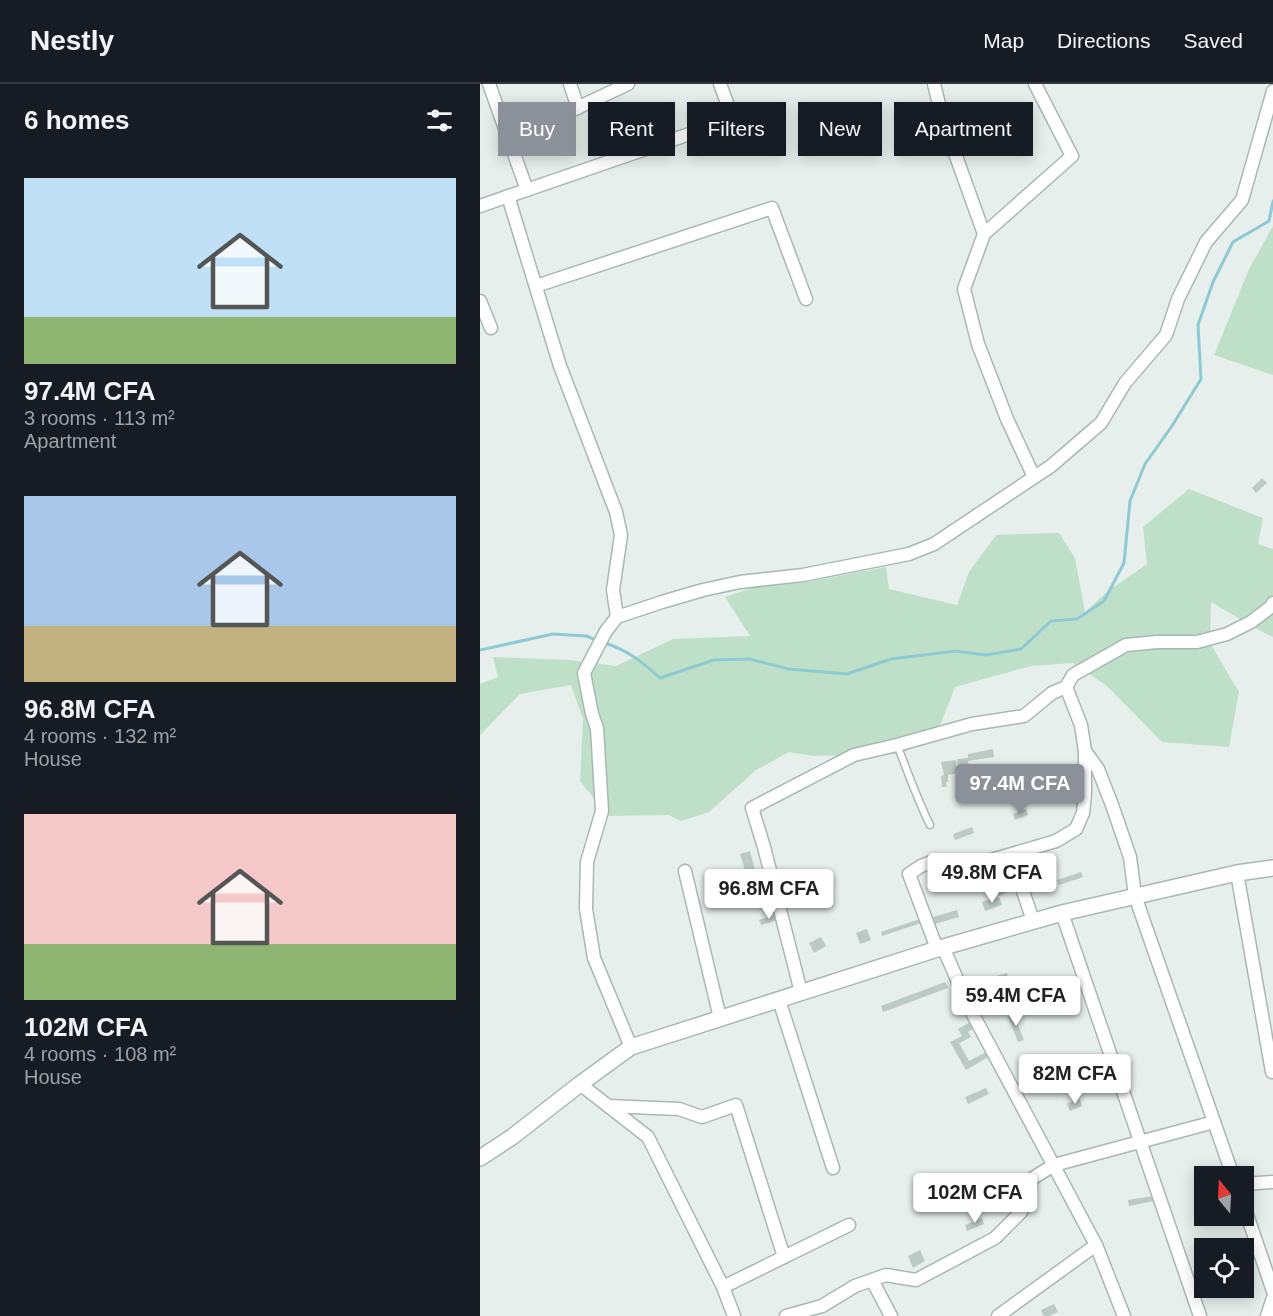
<!DOCTYPE html>
<html lang="en">
<head>
<meta charset="utf-8">
<style>
  body { margin:0; font-family:Arial,sans-serif; background:#20242c; color:#f1f3f6; height:100vh; display:flex; flex-direction:column; font-size:22px; white-space:nowrap }
  * { box-sizing:border-box; margin:0 }
  p { font-size:20px; color:#9ea1a6 }
  .icon { flex:none; width:33px; height:33px; fill:none; stroke:currentColor; stroke-width:2; stroke-linecap:round; stroke-linejoin:round }
  .map { position:relative; flex:1; overflow:hidden }
  .details { display:flex; flex-direction:column; background:#171b24; width:480px }
  .details>* { flex:none }
  .hud { position:absolute; left:18px; top:18px; width:570px; height:54px; display:flex; gap:12px }
  .needle { width:39px; rotate:342deg }
  .controls { position:absolute; left:714px; top:1082px; display:grid; gap:12px }
  .controls a { display:grid; place-items:center; width:60px; height:60px; border-radius:0px; background:#171b24; box-shadow:0 3px 15px #0003; font-size:30px }
  .price { position:absolute; translate:-50% -51px; padding:0 14px; border-radius:6px; background:#fff; color:#222; font-size:20px; line-height:39px; filter:drop-shadow(0 2px 3px #0008) }
  .price::after { content:''; position:absolute; left:50%; top:36px; width:18px; height:14px; margin-left:-9px; background:inherit; clip-path:polygon(0 0,100% 0,50% 100%) }
  .price.current { background:#8c9099; color:#fff }
  ul { padding:0; list-style:none }
  li { display:grid; align-content:center; gap:12px; height:318px; padding:0 24px }
  li span { display:grid; place-items:center; height:186px; border-radius:0px; color:#555 }
  li>.icon { margin-inline-start:auto }
  span .icon { width:108px; height:108px; fill:#fffc; stroke-width:1 }
  li b { font-size:26px }
  h2 { display:flex; justify-content:space-between; align-items:center; height:72px; padding:0 24px; font-size:26px }
  .tag { padding:0 21px; border-radius:0px; background:#171b24; box-shadow:0 3px 15px #0003; font-size:21px; line-height:54px }
  .tag.current { background:#8c9099; color:#fff }
  header { display:flex; align-items:center; gap:36px; box-sizing:border-box; height:84px; padding:0 30px; background:#171b24; border-bottom:2px solid #363941 }
  header strong { font-size:28px }
  nav { display:flex; gap:33px; margin-inline-start:auto; font-size:21px }
  main { display:flex; flex:1; min-height:0 }
  .map>svg:first-child { display:block }
  .green { fill:#bfe0c8 }
  .lines { fill:none; stroke-linecap:round; stroke-linejoin:round }
  .stream { stroke:#8ec9d4; stroke-width:3 }
  .building { fill:#bbcac4 }
  .service-casing { stroke:#a8b8b2; stroke-width:9 }
  .minor-casing { stroke:#a8b8b2; stroke-width:15 }
  .tertiary-casing { stroke:#a8b8b2; stroke-width:18 }
  .service { stroke:#fff; stroke-width:6 }
  .minor { stroke:#fff; stroke-width:12 }
  .tertiary { stroke:#fff; stroke-width:15 }
</style>
</head>
<body>
<header>
<strong>Nestly</strong>
<nav><a>Map</a><a>Directions</a><a>Saved</a></nav>
</header>
<main>
<section class="details">
<h2>6 homes<svg class="icon" aria-label="filters" viewBox="0 0 24 24"><path d="M4 7h16M4 17h16"/><circle cx="9" cy="7" r="2"/><circle cx="15" cy="17" r="2"/></svg></h2>
<ul>
<li><span style="background:linear-gradient(#bfe0f5 75%,#8fb573 0)"><svg class="icon" aria-label="home" viewBox="0 0 24 24"><path d="M3 11l9-7 9 7M6 9v11h12V9"/></svg></span><div><b>97.4M CFA</b><p>3 rooms · 113 m²</p><p>Apartment</p></div></li>
<li><span style="background:linear-gradient(#a9c7e8 70%,#c2b280 0)"><svg class="icon" aria-label="home" viewBox="0 0 24 24"><path d="M3 11l9-7 9 7M6 9v11h12V9"/></svg></span><div><b>96.8M CFA</b><p>4 rooms · 132 m²</p><p>House</p></div></li>
<li><span style="background:linear-gradient(#f6c9c9 70%,#8fb573 0)"><svg class="icon" aria-label="home" viewBox="0 0 24 24"><path d="M3 11l9-7 9 7M6 9v11h12V9"/></svg></span><div><b>102M CFA</b><p>4 rooms · 108 m²</p><p>House</p></div></li>
</ul>
</section>
<div class="map">
<svg width="793" height="1232" viewBox="0 0 793 1232">
  <rect width="100%" height="100%" fill="#e6efeb"/>
  <g class="green">
    <path d="M793,142V291L734,271L769,185Z"/>
    <path d="M709,405L783,434L778,460L793,465V553L777,545L731,518L730,559L759,608L749,663L682,658L627,602L593,579L551,582L475,603L454,657L417,670L333,672L309,668L276,686L229,728L201,737L189,731L128,732L100,697L103,635L91,601L40,610L0,651V600L18,593L13,573L90,576L136,582L193,555L270,552L245,513L275,503L322,499L406,483L409,505L477,521L489,488L516,451L579,449L595,474L605,528L628,507L667,480L663,443Z"/>
  </g>
  <g class="lines">
    <g class="stream">
      <path d="M125,559C149,567 161,577 180,594L234,576L269,575L309,585L367,590L411,575L476,567L506,571L541,565L571,537L597,535L624,517L644,479L650,417L665,380L692,342L721,295L718,241L733,198L753,158L789,137L793,117"/>
      <path d="M0,566L73,550L106,552L119,557"/>
    </g>
  </g>
  <g class="building">
    <path d="M782,394L787,399L776,409L772,404Z"/>
    <path d="M513,665L514,673L488,677L489,684L478,686L477,675L488,674V670Z"/>
    <path d="M476,676L478,689L468,691V698H466L467,703H462L461,692L464,691L461,678Z"/>
    <path d="M546,725L548,731L535,736L533,730Z"/>
    <path d="M492,743L494,749L475,756L473,750Z"/>
    <path d="M270,767L276,789L267,792L260,770Z"/>
    <path d="M601,788L603,793L579,801L577,796Z"/>
    <path d="M533,800L536,805L519,812L517,806Z"/>
    <path d="M289,812L291,818L273,824L271,817Z"/>
    <path d="M519,813L522,821L505,827L502,818Z"/>
    <path d="M477,826L479,833L455,840L453,833Z"/>
    <path d="M296,831L298,836L281,841L279,836Z"/>
    <path d="M440,835L441,839L402,852L401,848Z"/>
    <path d="M387,845L391,856L380,860L376,849Z"/>
    <path d="M341,853L346,862L334,869L329,859Z"/>
    <path d="M527,889L529,895L497,903L495,898Z"/>
    <path d="M465,898L468,904L403,928L401,922Z"/>
    <path d="M533,928L544,956L538,958L527,930Z"/>
    <path d="M492,937L496,943L488,948L491,953L479,959L489,977L508,967L510,972L486,986L470,958L482,952L478,945Z"/>
    <path d="M506,1004L509,1010L488,1020L485,1013Z"/>
    <path d="M599,1014L602,1022L590,1027L587,1020Z"/>
    <path d="M673,1112L674,1117L649,1122L648,1116Z"/>
    <path d="M502,1134L504,1140L487,1147L485,1141Z"/>
    <path d="M440,1166L445,1177L433,1184L428,1172Z"/>
    <path d="M574,1220L578,1228L569,1232H564L561,1226Z"/>
  </g>
  <g class="lines">
    <defs>
      <path id="service" d="M417,661C428,688 437,715 450,741"/>
      <g id="minor">
        <path d="M9,0L47,106"/>
        <path d="M90,0L98,24"/>
        <path d="M454,0L463,36L504,150"/>
        <path d="M29,56L148,0"/>
        <path d="M28,112L80,282L136,428L141,451L133,506L137,533"/>
        <path d="M0,122L253,35L240,0"/>
        <path d="M56,202L292,124L326,215"/>
        <path d="M0,217L11,244"/>
        <path d="M554,393L527,335L498,260L484,205L504,150L592,72L555,0"/>
        <path d="M605,667L618,685L632,721L650,773L655,812L753,1092"/>
        <path d="M531,771L553,837"/>
        <path d="M205,787L240,934"/>
        <path d="M757,789L792,988"/>
        <path d="M582,829L720,1232"/>
        <path d="M463,863L489,923L616,1161L644,1232"/>
        <path d="M457,865L429,790L441,782L454,777L474,787L576,757L596,745L603,729L605,710V667L601,641L586,603"/>
        <path d="M321,908L284,763L272,724L374,671L417,661L492,640L544,632L572,609L586,603L593,591L646,561L677,558H717L747,550L771,538L792,522L793,519"/>
        <path d="M299,916L353,1084"/>
        <path d="M151,963L114,874L106,825L107,778L122,727L117,644L112,630L104,589L126,547L137,533L182,518L223,506L260,498L323,491L429,470L454,460L571,382L621,339L645,299L686,251L698,215L726,158L762,116L793,7"/>
        <path d="M100,1000L168,1053L243,1203L254,1232"/>
        <path d="M128,1022L199,1025L222,1033L256,1021L304,1173"/>
        <path d="M764,1100L793,1098"/>
        <path d="M764,1122L793,1207"/>
        <path d="M392,1196L411,1232"/>
        <path d="M243,1203L369,1141"/>
        <path d="M306,1232L342,1222L375,1202L406,1191L436,1196L515,1154L541,1128L547,1105L553,1094L574,1081L734,1038"/>
        <path d="M518,1232L616,1161"/>
        <path d="M787,1232L793,1214"/>
      </g>
      <path id="tertiary" d="M0,1074L32,1053L100,1000L151,963L457,865L582,829L757,789L793,784"/>
    </defs>
    <use href="#service" class="service-casing"/>
    <use href="#minor" class="minor-casing"/>
    <use href="#tertiary" class="tertiary-casing"/>
    <use href="#service" class="service"/>
    <use href="#minor" class="minor"/>
    <use href="#tertiary" class="tertiary"/>
  </g>
</svg>
<div class="controls">
<a><svg class="needle" viewBox="-14 -14 28 28"><path d="M0-13l5 13h-10z" fill="#e53935"/><path d="M0 13l5-13h-10z" fill="#9ea1a6"/></svg></a>
<a><svg class="icon" aria-label="locate" viewBox="0 0 24 24"><circle cx="12" cy="12" r="6"/><path d="M12 2v4M12 18v4M2 12h4M18 12h4"/></svg></a>
</div>
<b class="price current" style="left:540px;top:731px">97.4M CFA</b>
<b class="price" style="left:512px;top:820px">49.8M CFA</b>
<b class="price" style="left:289px;top:836px">96.8M CFA</b>
<b class="price" style="left:536px;top:943px">59.4M CFA</b>
<b class="price" style="left:595px;top:1021px">82M CFA</b>
<b class="price" style="left:495px;top:1140px">102M CFA</b>
<div class="hud">
<a class="tag current">Buy</a>
<a class="tag">Rent</a>
<a class="tag">Filters</a>
<a class="tag">New</a>
<a class="tag">Apartment</a>
</div>
</div>
</main>
</body>
</html>
